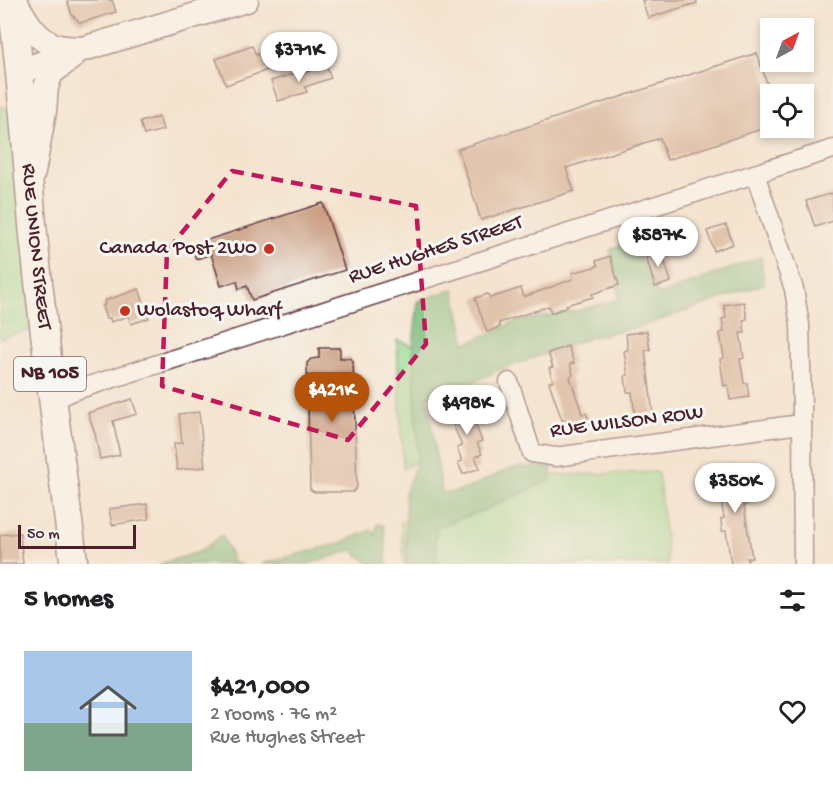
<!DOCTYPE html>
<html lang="en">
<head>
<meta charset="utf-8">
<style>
  body { margin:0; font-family:"Gochi Hand",sans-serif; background:#f2f2f2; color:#202124; height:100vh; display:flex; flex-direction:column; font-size:22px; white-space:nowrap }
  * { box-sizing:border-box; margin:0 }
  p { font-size:20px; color:#757577 }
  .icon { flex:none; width:33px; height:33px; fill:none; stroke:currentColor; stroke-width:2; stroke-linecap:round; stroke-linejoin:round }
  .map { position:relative; height:564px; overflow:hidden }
  .details { display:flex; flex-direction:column; background:#fff; flex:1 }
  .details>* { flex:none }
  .needle { width:39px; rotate:41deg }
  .buttons { position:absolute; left:760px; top:18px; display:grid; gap:12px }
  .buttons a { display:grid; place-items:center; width:54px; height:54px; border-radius:0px; background:#fff; box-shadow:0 3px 9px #0003; font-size:30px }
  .scale { position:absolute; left:18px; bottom:15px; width:118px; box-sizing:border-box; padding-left:6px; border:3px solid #4a1f2b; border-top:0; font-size:16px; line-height:21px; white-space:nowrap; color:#4a1f2b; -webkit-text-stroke:4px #f6f6f2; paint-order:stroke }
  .price { position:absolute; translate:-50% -51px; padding:0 14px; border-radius:21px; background:#fff; color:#222; font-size:20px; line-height:39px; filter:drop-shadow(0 2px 3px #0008) }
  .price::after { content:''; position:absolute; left:50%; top:36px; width:18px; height:14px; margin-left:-9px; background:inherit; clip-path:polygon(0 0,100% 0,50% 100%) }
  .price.selected { background:#b45309; color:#fff }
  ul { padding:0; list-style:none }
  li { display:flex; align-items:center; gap:18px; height:150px; padding:0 24px }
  li span { display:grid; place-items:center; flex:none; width:168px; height:120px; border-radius:0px; color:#555 }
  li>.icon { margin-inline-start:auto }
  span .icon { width:72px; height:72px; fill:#fffc; stroke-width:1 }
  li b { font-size:26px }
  h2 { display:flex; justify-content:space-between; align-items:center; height:72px; padding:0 24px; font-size:26px }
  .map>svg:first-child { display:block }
  .green { fill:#9adb92; stroke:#727d5e; stroke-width:1.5 }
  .forest { fill:#7bbb7c; stroke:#626d54; stroke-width:1.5 }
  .building { fill:#cb9d81 }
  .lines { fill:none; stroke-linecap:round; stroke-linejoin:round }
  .street-casing { stroke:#643d44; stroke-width:21 }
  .secondary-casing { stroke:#643d44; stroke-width:27 }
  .primary-casing { stroke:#643d44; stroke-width:30 }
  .street { stroke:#fff; stroke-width:18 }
  .secondary { stroke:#fff; stroke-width:24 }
  .primary { stroke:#fff; stroke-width:27 }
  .marked { fill:none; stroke:#c2185b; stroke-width:4.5; stroke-dasharray:12 8; stroke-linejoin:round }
  .poi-dot { fill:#c8321e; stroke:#f6f6f2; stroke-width:2 }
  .labels { text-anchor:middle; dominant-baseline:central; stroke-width:6; stroke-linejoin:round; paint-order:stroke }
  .shield { fill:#f6f6f2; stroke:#7e6067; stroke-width:1.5 }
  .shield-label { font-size:20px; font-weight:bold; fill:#4a1f2b }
  .street-label { font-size:21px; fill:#4a1f2b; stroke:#f6f6f2 }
  .poi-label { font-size:21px; fill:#4a1f2b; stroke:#f6f6f2; text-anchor:end }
</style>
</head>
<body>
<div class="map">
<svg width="833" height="564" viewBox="0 0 833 564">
  <rect width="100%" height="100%" fill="#f6f6f2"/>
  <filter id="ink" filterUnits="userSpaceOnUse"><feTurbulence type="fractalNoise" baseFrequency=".0167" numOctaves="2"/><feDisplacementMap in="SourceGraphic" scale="12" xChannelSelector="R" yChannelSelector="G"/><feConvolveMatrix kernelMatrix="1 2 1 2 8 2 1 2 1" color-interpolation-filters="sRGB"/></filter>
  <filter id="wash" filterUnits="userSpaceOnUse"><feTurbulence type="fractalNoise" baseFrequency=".008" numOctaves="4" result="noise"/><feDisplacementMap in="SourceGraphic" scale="24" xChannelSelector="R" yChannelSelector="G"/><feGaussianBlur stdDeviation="1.35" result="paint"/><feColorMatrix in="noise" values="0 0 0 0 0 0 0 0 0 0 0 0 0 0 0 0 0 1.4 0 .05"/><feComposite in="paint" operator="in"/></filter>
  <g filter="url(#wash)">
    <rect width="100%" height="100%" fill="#f4e4cf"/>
    <g class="green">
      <path d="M0,106L6,108L26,128L44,326L0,338Z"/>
      <path d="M397,340L413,346L418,460L403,469Z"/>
      <path d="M658,472L668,564H404L401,522L441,515L535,476Z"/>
    </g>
    <g class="forest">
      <path d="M632,240L659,295L761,257L764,284L643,326L592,337L494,372L450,393L427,397L442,493C472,492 487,476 514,468C525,465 540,467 552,467L550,480L484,510L436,527V564H407L405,493L418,459L413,346L418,301L454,289L466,344L514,322L580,310L619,299L610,250Z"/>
      <path d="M377,524L384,526L387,564H370L352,550L309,564H261L341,543L371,530L375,535Z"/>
      <path d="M222,535L234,563L243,564H159L199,552Z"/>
    </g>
    <g id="blocks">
      <g class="building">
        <path d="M67,0H112L116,12L80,23L72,15Z"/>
        <path d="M642,0H696L697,3L648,18Z"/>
        <path d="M252,46L256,55L264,52L270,69L226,85L216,59Z"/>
        <path d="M757,53L771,96V126L667,160L660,138L566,168L574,191L481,220L458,149Z"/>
        <path d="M326,65L331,78L305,87L307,92L278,101L271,81L300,72L301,74Z"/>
        <path d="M159,117L163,130L144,135L140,122Z"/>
        <path d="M833,193V221L815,227L806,201Z"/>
        <path d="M323,203L345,270L252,300L247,286L239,289L237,281L221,286L211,254L196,259L192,247L199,245L198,243Z"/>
        <path d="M726,225L733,244L714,251L707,231Z"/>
        <path d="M661,249L671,282L655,287L645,253Z"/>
        <path d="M610,256L619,285L592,294L593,297L566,305L567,307L551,313L549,306L499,323L500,327L487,332L475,298L488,294L490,298L521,288L524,297L573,279L572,273L598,266L596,261Z"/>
        <path d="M139,289L149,318L131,324L128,316L111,322L110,318L106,319L102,306L105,305L104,301Z"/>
        <path d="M744,302L747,319L743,320L745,333H740L744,358L740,359L744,383H747L749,397L730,400L728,385L724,386L720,359L724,358L720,333L724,332L722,319L726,318L724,305Z"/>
        <path d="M647,331L650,350H645L653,414L635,416L632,392H627L625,376L628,375L624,351L628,350L626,334Z"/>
        <path d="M568,346L574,363L570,364L573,375L570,377L582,414L586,413L591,426L570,433L565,419L562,420L549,382L553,381L549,368L553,367L548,353Z"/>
        <path d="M319,348H340V358H349L353,361L357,487L353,492H314L310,489L307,363L311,359L319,358Z"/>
        <path d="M470,398L476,414L472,416L482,441L477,443L482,454L475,457L480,468L463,474L458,463L462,461L457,448L462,446L452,422L458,420L452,406Z"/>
        <path d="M132,399L137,414L113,421L120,455L100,459L95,434L88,413Z"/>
        <path d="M199,412L205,467L177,470L174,444L182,443L179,414Z"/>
        <path d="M738,463L742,489L745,488L748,504L744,505L752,558H747L748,564H731L726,531H722L721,519L724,518L718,480L723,479L721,465Z"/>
        <path d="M147,504L149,519L112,525L109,509Z"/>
        <path d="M20,533L23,564H0V535Z"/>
      </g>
    </g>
  </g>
  <g filter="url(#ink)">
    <use href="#blocks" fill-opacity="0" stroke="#643d44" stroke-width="1.5"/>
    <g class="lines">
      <defs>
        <g id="street">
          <path d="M755,174L794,289L800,325L802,407L803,564"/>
          <path d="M509,382L532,453L555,457L801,424"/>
          <path d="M53,400L73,391L833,149"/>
        </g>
        <g id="secondary">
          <path d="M14,0C25,18 34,39 56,46C63,49 73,48 81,49"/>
          <path d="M20,71L83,49L246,0"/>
          <path d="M33,172L44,111L46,87L51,73L72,57"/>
        </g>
        <g id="primary">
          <path id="s1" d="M11,0C22,77 26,153 33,230C44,342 60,453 74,564"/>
        </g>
      </defs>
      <use href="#street" class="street-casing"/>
      <use href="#secondary" class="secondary-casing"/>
      <use href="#primary" class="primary-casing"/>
      <use href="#street" class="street"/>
      <use href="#secondary" class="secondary"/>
      <use href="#primary" class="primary"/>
    </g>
  </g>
  <path d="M0 0H833V564H0ZM232,171L416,206L426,344L348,440L162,386L167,251Z" fill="#f4e4cf" fill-opacity=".55" fill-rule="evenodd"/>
  <path class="marked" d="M232,171L416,206L426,344L348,440L162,386L167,251Z"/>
  <g class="poi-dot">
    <circle cx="269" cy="249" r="6"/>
    <circle cx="125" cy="311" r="6"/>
  </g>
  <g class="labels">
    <rect class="shield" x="14" y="357" width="72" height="34" rx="4.5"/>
    <g class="shield-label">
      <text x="50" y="374">NB 105</text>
    </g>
    <g class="street-label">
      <text stroke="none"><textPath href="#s1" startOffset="248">RUE UNION STREET</textPath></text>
      <text transform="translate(436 251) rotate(-18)">RUE HUGHES STREET</text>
      <text transform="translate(627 423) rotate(-7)">RUE WILSON ROW</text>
    </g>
    <g class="poi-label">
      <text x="257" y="249">Canada Post 2W0</text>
      <text x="137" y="311" text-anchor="start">Wolastoq Wharf</text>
    </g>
  </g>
</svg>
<div class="buttons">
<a><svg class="needle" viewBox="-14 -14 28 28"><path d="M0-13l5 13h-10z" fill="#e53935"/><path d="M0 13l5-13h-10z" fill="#757577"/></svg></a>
<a><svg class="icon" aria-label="locate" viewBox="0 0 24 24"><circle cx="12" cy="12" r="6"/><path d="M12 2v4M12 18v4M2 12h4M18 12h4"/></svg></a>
</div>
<div class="scale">50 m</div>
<b class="price" style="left:299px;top:83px">$371K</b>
<b class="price" style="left:658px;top:268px">$587K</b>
<b class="price selected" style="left:332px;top:423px">$421K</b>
<b class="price" style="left:467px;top:436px">$498K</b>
<b class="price" style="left:735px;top:514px">$350K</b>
</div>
<section class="details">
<h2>5 homes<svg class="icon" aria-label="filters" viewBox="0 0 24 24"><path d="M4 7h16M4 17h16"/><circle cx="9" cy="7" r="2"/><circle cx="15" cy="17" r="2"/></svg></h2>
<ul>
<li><span style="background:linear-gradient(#a9c7e8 60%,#7fa58c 0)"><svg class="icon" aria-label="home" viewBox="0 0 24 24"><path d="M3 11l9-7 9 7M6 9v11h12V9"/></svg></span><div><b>$421,000</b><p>2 rooms · 76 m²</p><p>Rue Hughes Street</p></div><svg class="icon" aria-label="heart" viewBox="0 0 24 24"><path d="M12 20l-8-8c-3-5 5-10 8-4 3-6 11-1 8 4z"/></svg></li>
</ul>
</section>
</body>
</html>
